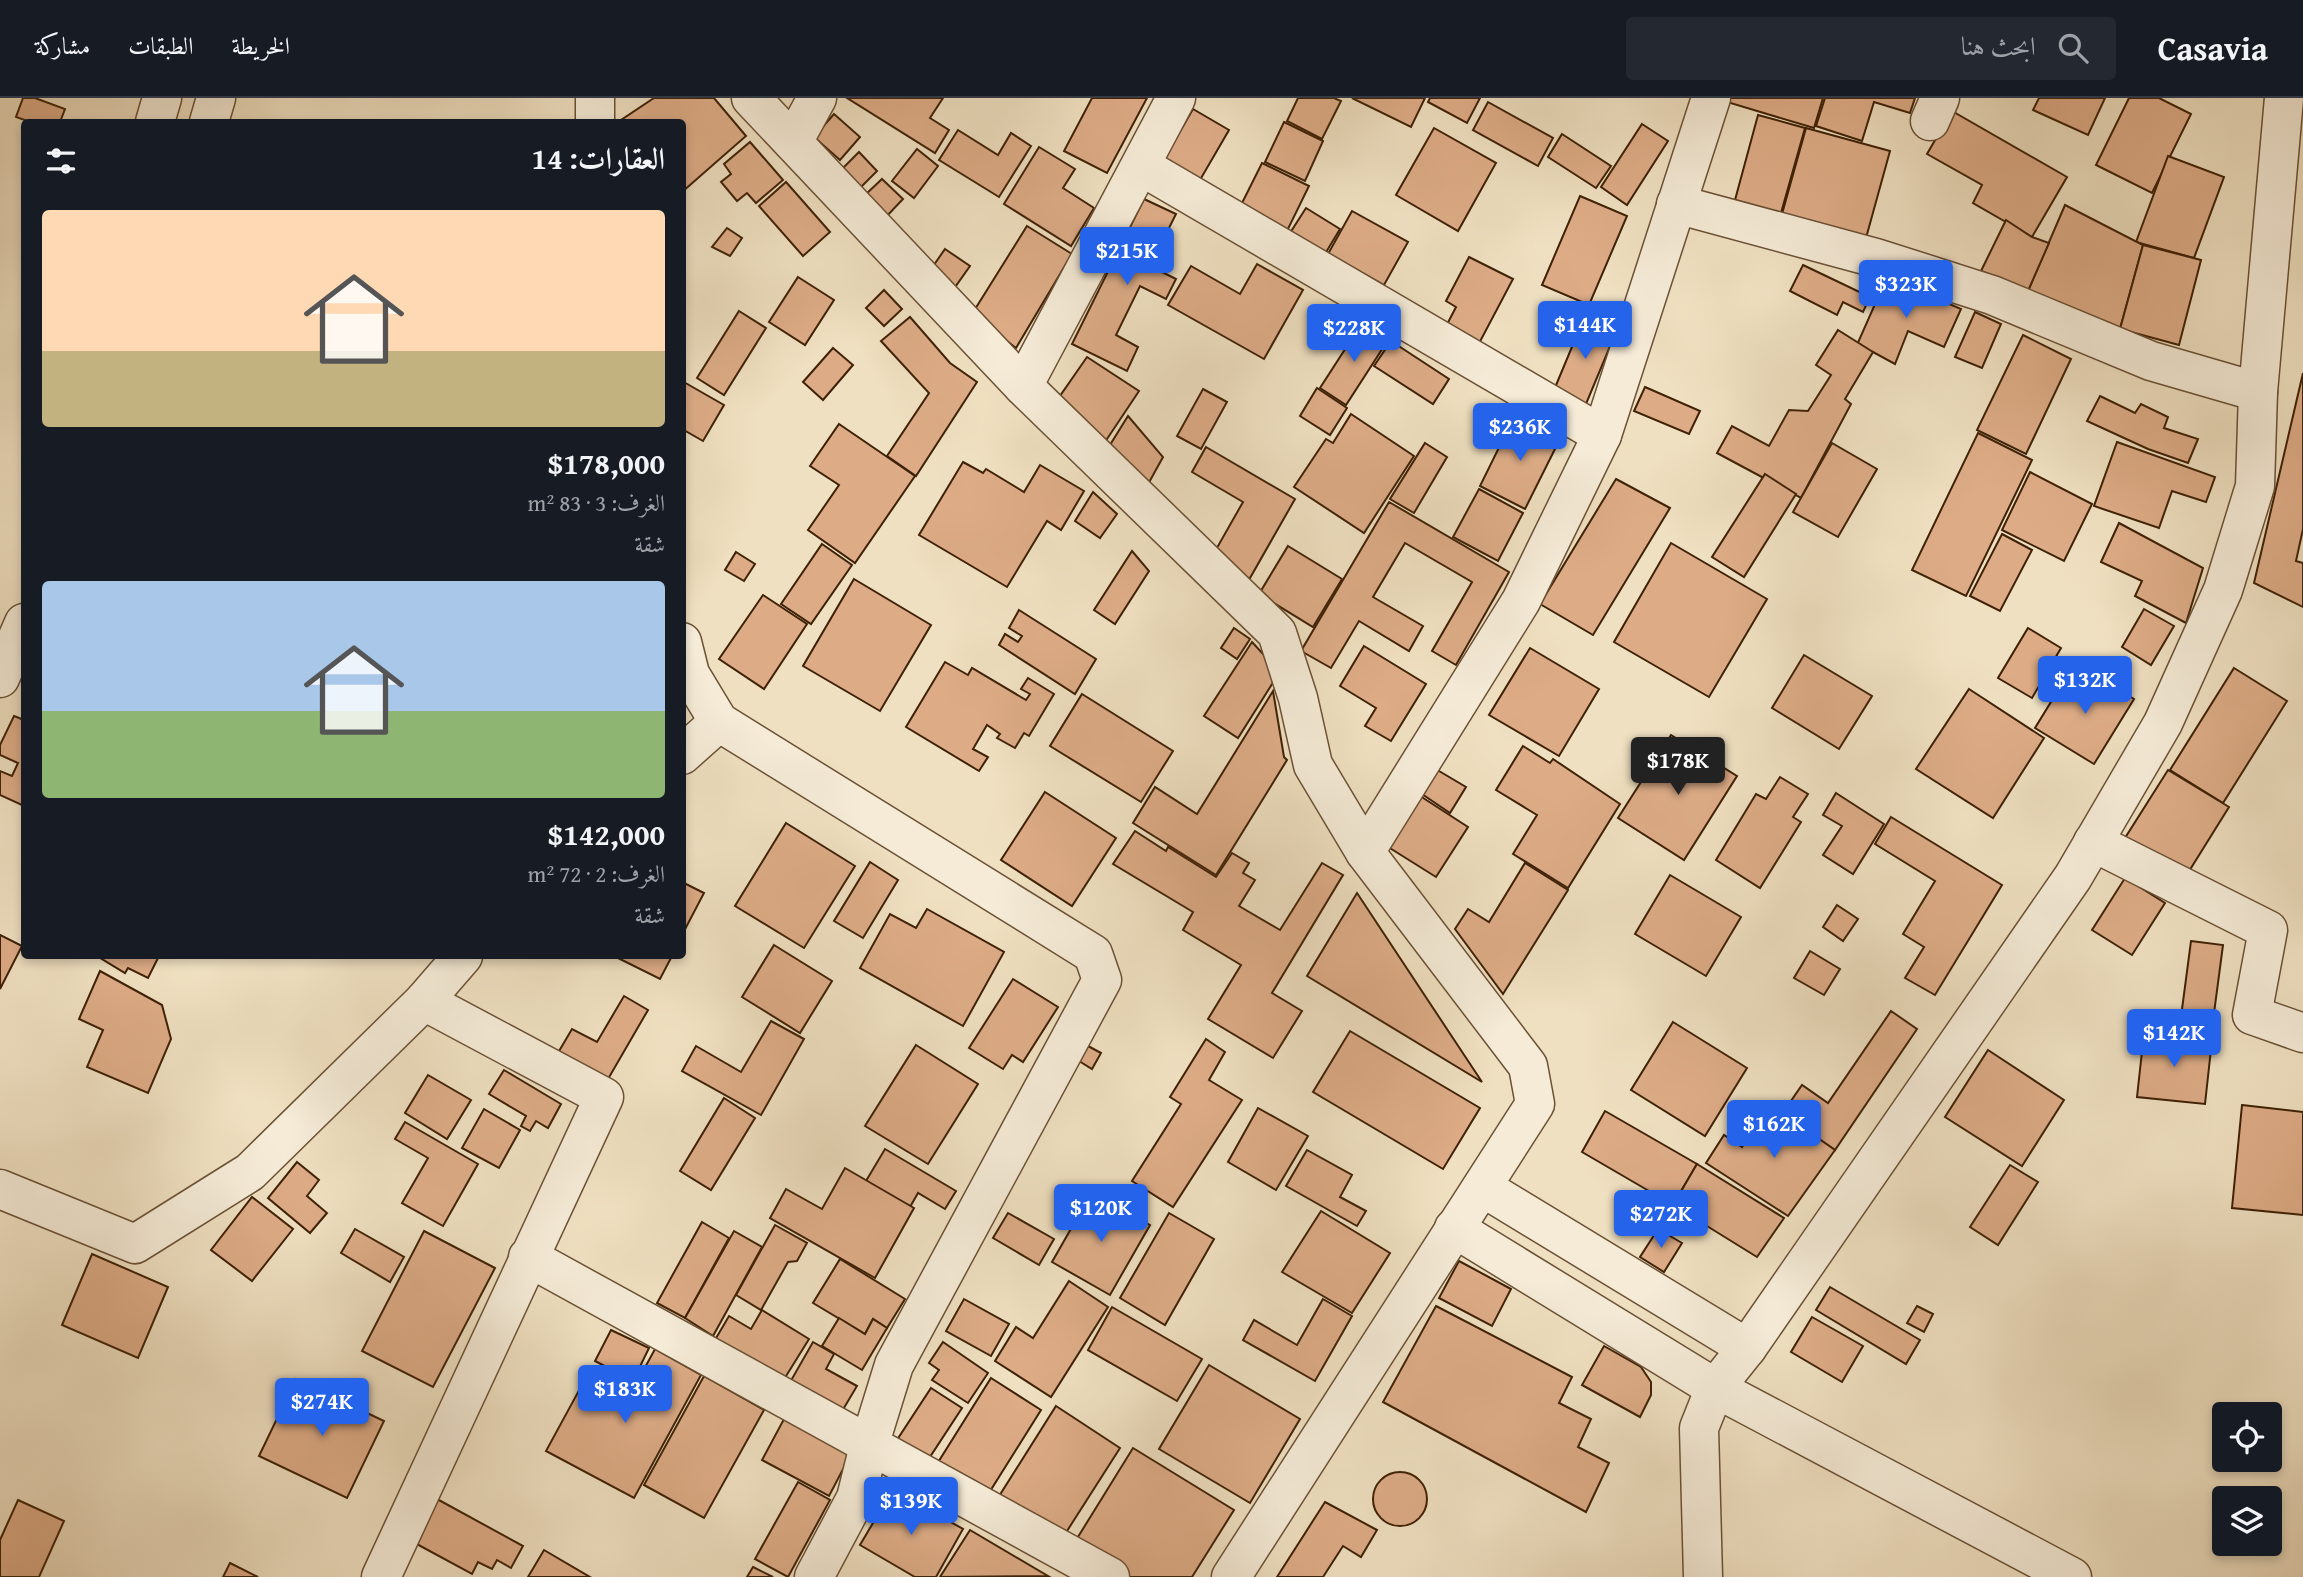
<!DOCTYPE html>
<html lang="ar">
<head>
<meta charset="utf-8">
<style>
  body { margin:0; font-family:"Gentium Book Plus",Amiri,serif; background:#242831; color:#f1f3f6; direction:rtl; height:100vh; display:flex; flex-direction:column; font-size:26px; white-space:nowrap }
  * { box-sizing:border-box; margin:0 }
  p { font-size:23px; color:#9ea1a6 }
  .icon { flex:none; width:38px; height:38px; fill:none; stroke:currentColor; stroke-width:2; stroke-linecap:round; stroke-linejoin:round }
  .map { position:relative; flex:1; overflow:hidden; direction:ltr }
  .details { position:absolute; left:21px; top:21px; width:665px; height:840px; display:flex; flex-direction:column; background:#171b24; border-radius:7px; box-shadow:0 4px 10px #0003; direction:rtl }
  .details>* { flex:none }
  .fabs { position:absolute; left:2212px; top:1304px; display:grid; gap:14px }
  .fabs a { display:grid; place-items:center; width:70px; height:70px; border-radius:7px; background:#171b24; box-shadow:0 4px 10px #0003; font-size:35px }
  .price { position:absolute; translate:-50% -60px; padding:0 16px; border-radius:7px; background:#2563eb; color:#fff; font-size:23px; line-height:46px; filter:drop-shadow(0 2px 4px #0008) }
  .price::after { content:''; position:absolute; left:50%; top:42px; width:21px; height:16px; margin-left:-10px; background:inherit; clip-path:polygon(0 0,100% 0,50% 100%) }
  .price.active { background:#222; color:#fff }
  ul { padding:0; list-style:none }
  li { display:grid; align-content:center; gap:14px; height:371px; padding:0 21px }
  li span { display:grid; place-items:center; height:217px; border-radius:7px; color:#555 }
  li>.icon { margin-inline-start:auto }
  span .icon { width:126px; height:126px; fill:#fffc; stroke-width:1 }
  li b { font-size:30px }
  h2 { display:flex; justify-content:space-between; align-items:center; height:84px; padding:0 21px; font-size:30px }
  header { display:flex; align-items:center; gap:42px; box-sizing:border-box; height:98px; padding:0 35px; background:#171b24; border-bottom:2px solid #363941 }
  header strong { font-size:33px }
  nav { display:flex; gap:38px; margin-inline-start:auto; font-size:24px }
  .search { width:490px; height:63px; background:#242831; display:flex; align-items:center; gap:18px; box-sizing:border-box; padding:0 24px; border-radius:7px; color:#9ea1a6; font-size:26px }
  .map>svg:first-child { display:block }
  .building { fill:#ddac87; stroke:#3f2106; stroke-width:2 }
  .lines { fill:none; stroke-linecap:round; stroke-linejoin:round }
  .minor-casing { stroke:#6b5135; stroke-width:41 }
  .minor { stroke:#f5ebd7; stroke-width:38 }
</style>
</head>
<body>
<header>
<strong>Casavia</strong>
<div class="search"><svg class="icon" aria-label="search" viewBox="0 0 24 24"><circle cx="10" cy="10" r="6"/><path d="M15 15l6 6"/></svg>ابحث هنا</div>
<nav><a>الخريطة</a><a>الطبقات</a><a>مشاركة</a></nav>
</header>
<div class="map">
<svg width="2303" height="1479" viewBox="0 0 2303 1479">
  <rect width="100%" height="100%" fill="#efe0c1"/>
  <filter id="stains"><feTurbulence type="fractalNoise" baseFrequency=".00286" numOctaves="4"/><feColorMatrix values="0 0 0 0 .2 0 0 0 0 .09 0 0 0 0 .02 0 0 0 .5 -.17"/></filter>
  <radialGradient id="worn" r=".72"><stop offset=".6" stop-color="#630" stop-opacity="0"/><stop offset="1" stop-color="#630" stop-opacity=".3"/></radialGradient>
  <g class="building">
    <path d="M23,0H35L65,11L60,24H30L16,19Z"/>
    <path d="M654,0H714L746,38L682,94V24H618Z"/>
    <path d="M847,0H943L930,20L949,32L935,55Z"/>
    <path d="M1092,0H1147L1107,75L1064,53Z"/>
    <path d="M1298,0H1334L1341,3L1322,41L1287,23Z"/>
    <path d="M1352,0H1425L1411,29Z"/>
    <path d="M1430,0H1480L1467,25L1428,4Z"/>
    <path d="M1729,0H1823L1814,30L1727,4Z"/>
    <path d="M1825,0H1915L1910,15L1874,4L1862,43L1816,28Z"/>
    <path d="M2039,0H2105L2088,37L2033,12Z"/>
    <path d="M2129,0H2159L2191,16L2152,95L2096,67Z"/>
    <path d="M1488,4L1553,40L1538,68L1473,32Z"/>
    <path d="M1193,11L1229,32L1200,82L1164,61Z"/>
    <path d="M1952,13L2067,79L2032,139L1973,105L1982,87L1927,56Z"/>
    <path d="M834,16L860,39L840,62L814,39Z"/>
    <path d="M1758,17L1805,30L1781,115L1735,102Z"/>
    <path d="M1284,24L1323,43L1305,83L1265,64Z"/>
    <path d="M1642,26L1668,43L1627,107L1601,89Z"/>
    <path d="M1434,30L1496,65L1458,133L1396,97Z"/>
    <path d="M1806,30L1890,53L1866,140L1782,116Z"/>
    <path d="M958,32L998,57L1011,35L1031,48L999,99L939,62Z"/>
    <path d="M1562,36L1611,68L1596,90L1548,59Z"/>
    <path d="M750,44L783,82L756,105L747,95L737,103L721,84L731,76L724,66Z"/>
    <path d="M1039,49L1075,71L1063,90L1094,110L1071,148L1004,106Z"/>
    <path d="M917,51L938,68L914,100L892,83Z"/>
    <path d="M859,54L877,73L859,91L841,72Z"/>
    <path d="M2168,58L2224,79L2194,160L2136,144Z"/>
    <path d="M1262,65L1309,88L1287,133L1240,109Z"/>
    <path d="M882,81L903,101L885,120L864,98Z"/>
    <path d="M786,84L830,134L803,158L759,108Z"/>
    <path d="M1580,98L1627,118L1589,207L1542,187Z"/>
    <path d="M1144,101L1176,116L1150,168L1176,181L1166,201L1140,188L1116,237L1138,249L1127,273L1072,246Z"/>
    <path d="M2065,107L2143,147L2120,231L2028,193Z"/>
    <path d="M1306,110L1340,131L1325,156L1290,135Z"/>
    <path d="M1352,113L1408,144L1384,187L1328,156Z"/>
    <path d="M2006,122L2032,139L2049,145L2028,193L1981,173Z"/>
    <path d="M1027,128L1072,156L1016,250L972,216Z"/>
    <path d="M727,130L742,140L730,158L712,149Z"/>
    <path d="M2143,147L2201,162L2179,247L2120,231Z"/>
    <path d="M945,151L970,168L953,192L929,174Z"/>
    <path d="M1469,159L1513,181L1475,253L1442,236L1456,209L1446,203Z"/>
    <path d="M1257,166L1303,192L1264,261L1168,207L1191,168L1240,196Z"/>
    <path d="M1803,167L1870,199L1863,214L1843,204L1837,217L1790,193Z"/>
    <path d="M798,179L834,202L805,247L769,224Z"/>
    <path d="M1887,179L1961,211L1944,249L1908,233L1895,266L1873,254L1856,249Z"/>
    <path d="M884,192L902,211L884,228L866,210Z"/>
    <path d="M739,213L766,230L724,297L697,280Z"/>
    <path d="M1975,214L2001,226L1982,270L1955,259Z"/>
    <path d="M910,219L950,265L977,284L916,378L887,358L929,295L881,243Z"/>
    <path d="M1584,220L1616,234L1586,306L1554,292Z"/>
    <path d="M1362,225L1388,242L1346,307L1320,290Z"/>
    <path d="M1838,232L1873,254L1845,301L1851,306L1801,400L1717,355L1732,328L1769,348L1789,312L1808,313L1831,277L1816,267Z"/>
    <path d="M2023,237L2071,261L2026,356L1977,332Z"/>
    <path d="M1391,243L1449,281L1433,306L1374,268Z"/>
    <path d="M833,250L853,267L823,302L803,284Z"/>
    <path d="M1087,259L1139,293L1105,344L1060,298Z"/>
    <path d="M2303,275V431L2296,463L2303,465V509L2254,485Z"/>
    <path d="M682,283L724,307L703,343L682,331Z"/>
    <path d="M1645,289L1700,313L1689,336L1634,313Z"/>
    <path d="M1317,290L1347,310L1330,337L1300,318Z"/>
    <path d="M1203,291L1227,304L1201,351L1177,338Z"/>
    <path d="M2100,298L2135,315L2141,306L2168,319L2164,330L2198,341L2188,365L2148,351L2087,323Z"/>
    <path d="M1351,316L1414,358L1364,435L1294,389L1326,341L1333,345Z"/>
    <path d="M1128,318L1163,359L1147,388L1110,347Z"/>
    <path d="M1514,319L1560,341L1525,411L1480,388Z"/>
    <path d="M839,326L915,378L855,465L808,432L839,387L810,368Z"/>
    <path d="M1978,335L2032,362L1966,498L1912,472Z"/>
    <path d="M2117,344L2215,379L2206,404L2172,393L2159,430L2094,408Z"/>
    <path d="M1425,345L1447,359L1414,415L1390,401Z"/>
    <path d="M1832,345L1877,371L1838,439L1793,414Z"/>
    <path d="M1206,349L1295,401L1246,487L1214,455L1243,404L1192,374Z"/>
    <path d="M963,364L983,375L986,371L1024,394L1040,367L1084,393L1061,432L1047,423L1007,489L919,437Z"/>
    <path d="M2030,374L2092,406L2064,463L2002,432Z"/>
    <path d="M1765,376L1796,396L1744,479L1712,459Z"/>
    <path d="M1616,381L1670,410L1593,537L1540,506Z"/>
    <path d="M1479,391L1523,415L1498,463L1453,439Z"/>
    <path d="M1093,394L1117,416L1100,440L1075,423Z"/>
    <path d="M1389,404L1509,474L1456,567L1432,553L1472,484L1405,445L1373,499L1423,528L1409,553L1359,523L1331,570L1301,553Z"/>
    <path d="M2119,425L2203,470L2186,525L2135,498L2142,483L2101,464Z"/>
    <path d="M2002,436L2032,452L2000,513L1970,498Z"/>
    <path d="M1671,445L1767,501L1709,599L1614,544Z"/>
    <path d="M822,446L852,467L811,526L781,506Z"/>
    <path d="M1288,448L1342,481L1313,529L1259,496Z"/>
    <path d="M1132,453L1149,473L1115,526L1094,512Z"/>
    <path d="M736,454L755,466L744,483L725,472Z"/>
    <path d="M854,481L931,527L880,613L803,568Z"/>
    <path d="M763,497L807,526L764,591L719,561Z"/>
    <path d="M2144,511L2174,528L2151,567L2122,549Z"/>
    <path d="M1019,512L1096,561L1075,596L999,547L1005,536L1018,544L1022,538L1009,530Z"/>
    <path d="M1234,530L1250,541L1237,561L1221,550Z"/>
    <path d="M2028,530L2061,550L2032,600L1998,580Z"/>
    <path d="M1252,544L1264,557L1274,583L1238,640L1204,618Z"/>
    <path d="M1364,548L1426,586L1391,643L1365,628L1376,610L1340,588Z"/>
    <path d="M1530,550L1599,591L1559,658L1489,617Z"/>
    <path d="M1804,557L1872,598L1839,651L1772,610Z"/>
    <path d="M945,564L968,577L972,570L1026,602L1030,596L1021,591L1028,580L1054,596L1029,638L1024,635L1015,650L997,640L1000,636L987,627L973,651L988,659L979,673L906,629Z"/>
    <path d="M2234,570L2287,603L2223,705L2170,672Z"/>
    <path d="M2089,573L2134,601L2094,666L2035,630L2062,586L2075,594Z"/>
    <path d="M1969,591L2044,640L1993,720L1916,671Z"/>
    <path d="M1273,593L1284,659L1287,662L1216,777L1133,725L1155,689L1197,716Z"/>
    <path d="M1082,596L1173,653L1141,704L1050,648Z"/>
    <path d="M14,618L24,622V708L0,697V673L12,678L18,665L0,657V647Z"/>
    <path d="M1671,637L1737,678L1684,762L1618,720Z"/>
    <path d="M1523,648L1550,665L1553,661L1620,706L1568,790L1513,756L1537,717L1496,692Z"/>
    <path d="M1434,670L1466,689L1450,715L1419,694Z"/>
    <path d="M2168,672L2229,709L2186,778L2125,740Z"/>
    <path d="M1780,679L1808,696L1793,719L1801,724L1760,790L1716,762L1756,696L1766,701Z"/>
    <path d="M1045,694L1116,740L1072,808L1001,762Z"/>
    <path d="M1836,695L1884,726L1853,776L1823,757L1842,728L1823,717Z"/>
    <path d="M1417,696L1468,729L1436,779L1385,747Z"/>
    <path d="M1891,719L2002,787L1935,897L1905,880L1924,849L1903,836L1935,783L1875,746Z"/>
    <path d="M786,725L855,768L804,850L735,808Z"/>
    <path d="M1135,733L1166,753L1168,749L1216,779L1232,755L1249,765L1243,775L1255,782L1239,808L1280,832L1322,765L1343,777L1272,895L1302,913L1273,960L1208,921L1241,867L1183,832L1193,814L1113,766Z"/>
    <path d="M870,764L898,782L863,840L834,823Z"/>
    <path d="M1525,765L1568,792L1503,896L1455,831L1468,811L1489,824Z"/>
    <path d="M1670,777L1741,819L1706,878L1635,836Z"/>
    <path d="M2125,780L2165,805L2132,857L2092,832Z"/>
    <path d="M682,784L704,795L682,837Z"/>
    <path d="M1357,795L1482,984L1307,878Z"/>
    <path d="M1837,807L1858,821L1843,843L1823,829Z"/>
    <path d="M927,811L1004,854L963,928L860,870L890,816L916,830Z"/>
    <path d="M0,837L22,848L0,891Z"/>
    <path d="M2191,843L2223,847L2211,938L2179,934Z"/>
    <path d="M774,847L832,883L800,935L742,899Z"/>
    <path d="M1810,853L1840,871L1824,897L1794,880Z"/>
    <path d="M97,858H159L148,880L128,870L125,875Z"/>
    <path d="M614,858H672L660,881Z"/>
    <path d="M100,873L162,907L171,941L148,995L87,969L103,932L79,921Z"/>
    <path d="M1013,881L1058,909L1023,964L1012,957L1003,971L969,950Z"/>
    <path d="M624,898L648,912L604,988L555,960L572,931L597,944Z"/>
    <path d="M1891,913L1917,931L1835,1052L1782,1016L1802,987L1828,1005Z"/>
    <path d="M771,923L804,941L761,1017L682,973L696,948L741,974Z"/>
    <path d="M1673,924L1747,970L1705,1038L1631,992Z"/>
    <path d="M1350,933L1480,1010L1443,1071L1313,994Z"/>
    <path d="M2144,935L2212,942L2205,1006L2137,999Z"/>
    <path d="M1206,941L1225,954L1209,982L1242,1002L1173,1109L1132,1083L1181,1006L1170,999Z"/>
    <path d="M916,947L978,986L928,1066L865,1028Z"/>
    <path d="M1088,948L1101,955L1092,971L1079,963Z"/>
    <path d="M1988,952L2064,1002L2022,1068L1945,1019Z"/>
    <path d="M504,972L561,1006L548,1030L536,1023L530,1033L521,1028L526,1018L489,996Z"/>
    <path d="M428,977L471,1002L447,1041L405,1015Z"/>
    <path d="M724,1000L755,1020L711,1092L680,1073Z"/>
    <path d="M1769,1006L1835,1052L1788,1118L1706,1065L1724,1037L1742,1049Z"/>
    <path d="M2242,1007L2303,1014V1117L2232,1110Z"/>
    <path d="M1258,1010L1308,1038L1276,1092L1228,1064Z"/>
    <path d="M484,1011L520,1032L499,1070L462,1050Z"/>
    <path d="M1605,1013L1697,1066L1673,1107L1582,1054Z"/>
    <path d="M405,1024L478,1066L443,1128L402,1105L428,1060L395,1041Z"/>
    <path d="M885,1051L956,1093L945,1111L918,1095L910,1109L866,1083Z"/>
    <path d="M1307,1052L1352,1077L1340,1099L1366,1113L1357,1128L1286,1088Z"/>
    <path d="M297,1064L319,1082L307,1098L327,1115L310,1135L268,1100Z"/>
    <path d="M1697,1066L1784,1120L1757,1159L1673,1107Z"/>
    <path d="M2010,1067L2038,1084L1998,1147L1970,1129Z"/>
    <path d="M845,1070L914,1110L875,1180L770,1120L786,1091L822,1111Z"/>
    <path d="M1092,1094L1150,1127L1110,1197L1052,1164Z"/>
    <path d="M252,1099L293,1131L252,1183L211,1152Z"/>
    <path d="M1321,1113L1390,1155L1352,1215L1282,1174Z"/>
    <path d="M1008,1115L1054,1141L1039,1167L993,1140Z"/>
    <path d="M1169,1115L1214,1141L1165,1227L1120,1200Z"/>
    <path d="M702,1124L729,1140L685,1220L657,1205Z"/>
    <path d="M775,1127L807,1145L797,1163L788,1164L761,1212L736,1197Z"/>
    <path d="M355,1131L404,1159L390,1184L341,1155Z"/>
    <path d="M1658,1131L1682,1145L1664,1174L1640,1159Z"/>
    <path d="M424,1133L495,1170L433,1289L362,1253Z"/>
    <path d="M734,1133L762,1149L713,1238L685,1220Z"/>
    <path d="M92,1156L168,1189L138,1260L62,1227Z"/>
    <path d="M840,1161L905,1201L887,1230L873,1221L865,1236L813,1205Z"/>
    <path d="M1459,1163L1511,1191L1492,1228L1439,1200Z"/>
    <path d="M1069,1183L1108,1209L1051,1299L995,1263L1016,1229L1033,1240Z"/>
    <path d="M1830,1189L1920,1242L1906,1266L1816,1212Z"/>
    <path d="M964,1201L1009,1226L991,1258L946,1233Z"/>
    <path d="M1323,1201L1352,1218L1315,1283L1243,1242L1254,1222L1297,1247Z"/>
    <path d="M1436,1208L1572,1279L1559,1305L1591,1321L1578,1349L1609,1365L1586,1414L1383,1304Z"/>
    <path d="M1917,1208L1933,1216L1924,1234L1907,1225Z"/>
    <path d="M1112,1209L1202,1261L1177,1303L1088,1252Z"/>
    <path d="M762,1212L809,1241L783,1283L715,1242L729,1218L751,1231Z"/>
    <path d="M1812,1219L1863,1248L1842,1284L1791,1254Z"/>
    <path d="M839,1220L865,1236L873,1221L887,1230L862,1272L822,1248Z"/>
    <path d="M611,1232L649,1250L633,1283L595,1263Z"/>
    <path d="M813,1244L834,1256L826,1271L857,1288L841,1315L789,1286Z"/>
    <path d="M943,1244L988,1275L968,1305L932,1282L939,1272L929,1265Z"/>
    <path d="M1604,1248L1641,1269L1651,1284V1297L1640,1319L1582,1287Z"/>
    <path d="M655,1251L701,1277L634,1400L546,1353L583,1285L624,1308Z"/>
    <path d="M1209,1267L1300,1321L1250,1405L1159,1351Z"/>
    <path d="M704,1278L764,1312L704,1420L644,1387Z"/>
    <path d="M991,1280L1041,1312L987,1398L937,1366Z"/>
    <path d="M296,1281L384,1323L347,1400L259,1358Z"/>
    <path d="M931,1290L962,1310L926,1365L895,1345Z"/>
    <path d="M1056,1308L1120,1350L1060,1444L996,1403Z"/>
    <path d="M784,1321L851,1356L829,1398L762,1362Z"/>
    <path d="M1133,1350L1234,1412L1192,1479H1124L1073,1447Z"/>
    <circle cx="1400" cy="1401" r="27"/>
    <path d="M798,1384L830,1402L788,1479L755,1461Z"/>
    <path d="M893,1391L963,1431L936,1479H915L860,1447Z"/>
    <path d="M437,1401L523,1448L511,1470L497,1462L492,1471L478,1464L472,1476L413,1444Z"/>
    <path d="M18,1402L64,1423L39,1479H0V1442Z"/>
    <path d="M1325,1404L1377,1432L1361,1459L1343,1448L1323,1479H1277Z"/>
    <path d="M970,1432L1048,1478L940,1479Z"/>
    <path d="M544,1452L590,1479H528Z"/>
    <path d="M230,1465L258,1479H223Z"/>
    <path d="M753,1469L773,1479H747Z"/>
  </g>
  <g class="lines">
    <defs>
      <g id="minor">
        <path d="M751,0L1023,288L1277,535L1298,600L1313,667L1365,754L1528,968L1535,1006L1231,1479"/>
        <path d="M1930,23L1940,0"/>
        <path d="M155,24L162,0"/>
        <path d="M209,24L216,0"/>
        <path d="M595,24V0"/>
        <path d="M793,44L817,0"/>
        <path d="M1141,68L1602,337"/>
        <path d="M1676,106L1876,160L1992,197L2151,263L2258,294"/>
        <path d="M1023,288L1176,0"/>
        <path d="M682,544L690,576L719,624L1093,856L1102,882L894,1267L869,1348L856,1400L814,1479"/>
        <path d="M0,580L24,525"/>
        <path d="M682,657L719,624"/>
        <path d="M2093,744L2268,832L2252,917L2303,935"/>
        <path d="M1365,754L1521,503L1602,337L1711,0"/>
        <path d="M1482,1089L1747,1250"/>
        <path d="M0,1091L135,1146L250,1074L424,903L463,858"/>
        <path d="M1454,1130L1715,1290L2072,1479"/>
        <path d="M528,1159L1110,1479"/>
        <path d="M381,1479L604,999L424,903"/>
        <path d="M1703,1479L1699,1330L1715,1290L1747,1250L2073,779L2163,625L2223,492L2255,388L2258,294L2284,0"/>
      </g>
    </defs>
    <use href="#minor" class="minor-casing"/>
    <use href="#minor" class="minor"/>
  </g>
  <rect width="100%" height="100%" filter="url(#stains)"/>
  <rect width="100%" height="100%" fill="url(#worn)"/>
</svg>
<div class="fabs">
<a><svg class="icon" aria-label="locate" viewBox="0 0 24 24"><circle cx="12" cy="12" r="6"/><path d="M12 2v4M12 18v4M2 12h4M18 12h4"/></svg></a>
<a><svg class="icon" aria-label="layers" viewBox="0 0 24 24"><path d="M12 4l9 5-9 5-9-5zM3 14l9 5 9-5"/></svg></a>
</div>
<b class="price" style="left:1127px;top:189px">$215K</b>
<b class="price" style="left:1906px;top:222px">$323K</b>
<b class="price" style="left:1585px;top:263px">$144K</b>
<b class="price" style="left:1354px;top:266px">$228K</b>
<b class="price" style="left:1520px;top:365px">$236K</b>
<b class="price" style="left:2085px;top:618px">$132K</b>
<b class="price active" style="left:1678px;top:699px">$178K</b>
<b class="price" style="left:2174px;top:971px">$142K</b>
<b class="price" style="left:1774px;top:1062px">$162K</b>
<b class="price" style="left:1101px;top:1146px">$120K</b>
<b class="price" style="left:1661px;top:1152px">$272K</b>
<b class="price" style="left:625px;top:1327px">$183K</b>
<b class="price" style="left:322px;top:1340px">$274K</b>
<b class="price" style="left:911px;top:1439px">$139K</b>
<section class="details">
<h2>العقارات: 14<svg class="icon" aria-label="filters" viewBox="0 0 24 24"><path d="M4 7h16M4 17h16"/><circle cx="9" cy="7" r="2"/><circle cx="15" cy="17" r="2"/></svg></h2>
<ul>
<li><span style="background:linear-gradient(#ffd9b3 65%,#c2b280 0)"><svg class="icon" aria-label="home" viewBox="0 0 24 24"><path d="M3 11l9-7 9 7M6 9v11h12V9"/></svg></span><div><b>$178,000</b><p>الغرف: 3 · 83 m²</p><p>شقة</p></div></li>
<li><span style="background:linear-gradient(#a9c7e8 60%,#8fb573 0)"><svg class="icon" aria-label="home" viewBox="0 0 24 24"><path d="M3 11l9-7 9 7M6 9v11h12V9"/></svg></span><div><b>$142,000</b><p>الغرف: 2 · 72 m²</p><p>شقة</p></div></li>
</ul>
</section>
</div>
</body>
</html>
